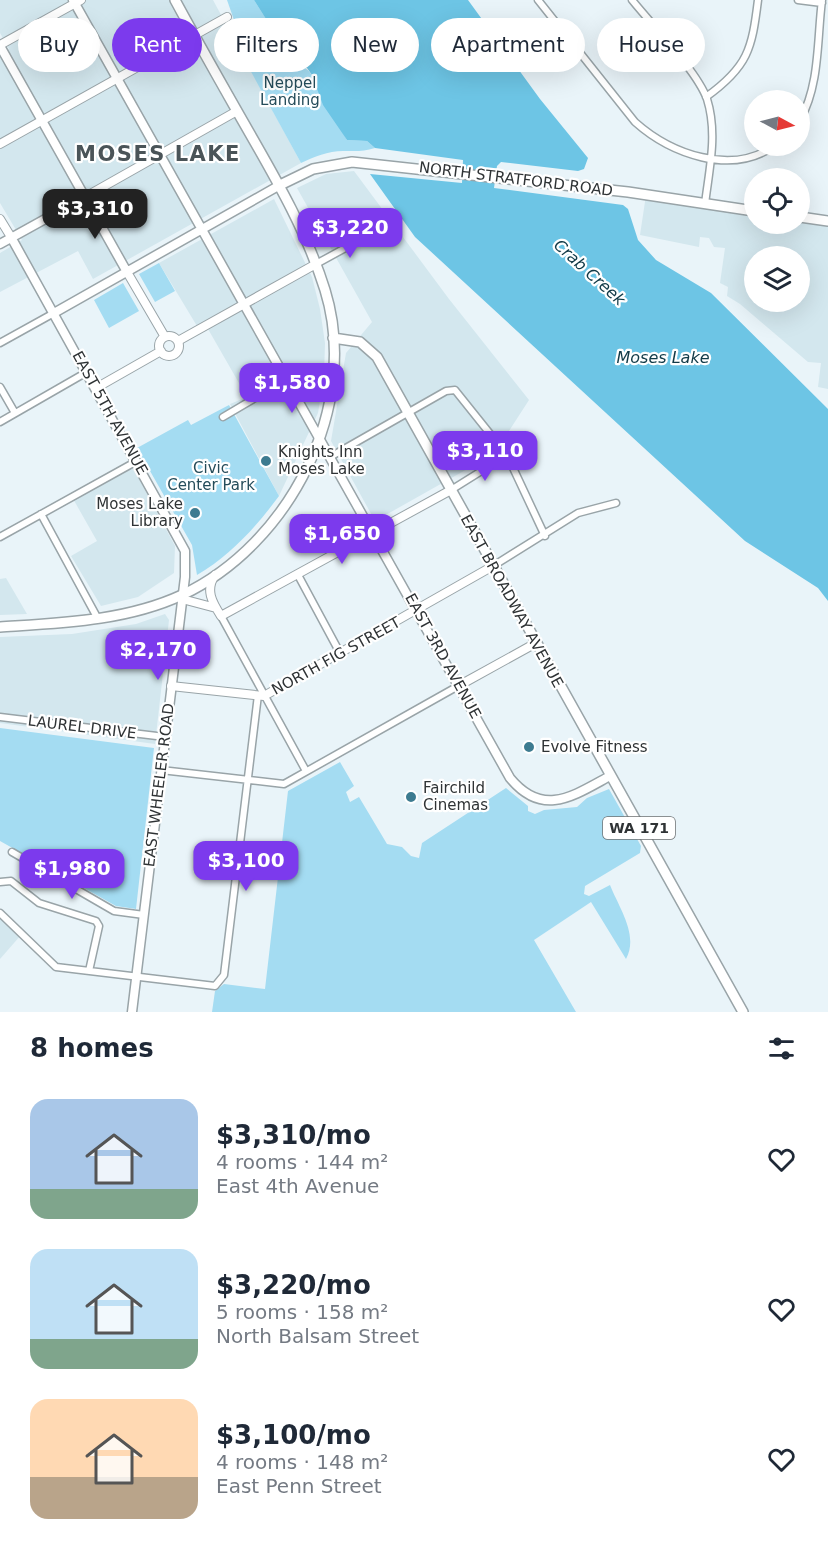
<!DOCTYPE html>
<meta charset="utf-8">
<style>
body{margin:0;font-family:"DejaVu Sans",sans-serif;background:#f2f2f3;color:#1f2937;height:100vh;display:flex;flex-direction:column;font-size:22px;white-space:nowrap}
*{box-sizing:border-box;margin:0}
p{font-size:20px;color:#747a83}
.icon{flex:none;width:33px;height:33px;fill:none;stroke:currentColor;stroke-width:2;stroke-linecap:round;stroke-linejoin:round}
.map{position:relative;height:1012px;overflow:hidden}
.sheet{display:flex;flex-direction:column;background:#fff;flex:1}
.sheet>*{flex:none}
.top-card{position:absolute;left:18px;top:18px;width:792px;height:54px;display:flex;gap:12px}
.needle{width:39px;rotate:97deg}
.fabs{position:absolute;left:744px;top:90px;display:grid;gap:12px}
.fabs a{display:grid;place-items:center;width:66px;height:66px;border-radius:50%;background:#fff;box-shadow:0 6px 24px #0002;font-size:30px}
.price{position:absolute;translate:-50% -51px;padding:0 14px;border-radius:12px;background:#7c3aed;color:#fff;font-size:20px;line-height:39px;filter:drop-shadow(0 2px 3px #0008)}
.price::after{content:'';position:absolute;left:50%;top:36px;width:18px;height:14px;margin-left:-9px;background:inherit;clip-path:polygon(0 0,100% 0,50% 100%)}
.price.selected{background:#222;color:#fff}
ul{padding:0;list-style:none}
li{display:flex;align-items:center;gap:18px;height:150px;padding:0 30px}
li span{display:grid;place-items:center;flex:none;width:168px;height:120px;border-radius:18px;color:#555}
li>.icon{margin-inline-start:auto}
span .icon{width:72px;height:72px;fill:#fffc;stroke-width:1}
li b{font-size:26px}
h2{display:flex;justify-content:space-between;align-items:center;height:72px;padding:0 30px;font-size:26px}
.pill{padding:0 21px;border-radius:27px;background:#fff;box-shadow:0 6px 24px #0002;font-size:21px;line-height:54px}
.pill.selected{background:#7c3aed;color:#fff}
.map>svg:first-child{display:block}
.built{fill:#d3e7ee;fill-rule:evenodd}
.green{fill:#a4dcf2}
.water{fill:#6dc5e5}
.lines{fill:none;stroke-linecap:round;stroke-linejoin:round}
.minor-casing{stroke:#99a4a8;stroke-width:9}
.tertiary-casing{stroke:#99a4a8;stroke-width:10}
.secondary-casing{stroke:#99a4a8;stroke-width:11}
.primary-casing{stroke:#99a4a8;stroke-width:12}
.minor{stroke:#fff;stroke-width:6}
.tertiary{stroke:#fff;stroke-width:8}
.secondary{stroke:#fff;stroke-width:8}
.primary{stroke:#fff;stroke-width:9}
.poi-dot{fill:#3d7b90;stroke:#fff;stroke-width:2}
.labels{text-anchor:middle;stroke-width:4.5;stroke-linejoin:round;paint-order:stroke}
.shield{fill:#fff;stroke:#6d7072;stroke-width:1.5}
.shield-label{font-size:14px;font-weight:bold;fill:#2f3335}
.park-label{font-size:15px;fill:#254c5a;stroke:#fff}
.street-label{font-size:15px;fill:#2f3335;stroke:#fff}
.poi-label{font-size:15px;fill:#2f3335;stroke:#fff;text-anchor:start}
.water-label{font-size:16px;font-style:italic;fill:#113a47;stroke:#fff}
.district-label{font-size:21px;font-weight:bold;letter-spacing:1.5px;fill:#4a5458;stroke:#fff}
</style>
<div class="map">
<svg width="828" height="1012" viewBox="0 0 828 1012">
<rect width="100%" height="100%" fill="#e9f4f9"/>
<path class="built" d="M0 0H213L301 163 93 279 78 251 0 292V253L22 240 0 203V54L9 49 0 33Z
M354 171 449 299 529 400 494 454 375 521 331 441 346 353 372 322 297 188 326 174Z
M646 195 754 210V224H800V216L828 220V389L818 387 821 363 808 362 740 304 727 296 728 287 720 283 725 248 714 247 709 238 700 237 699 247 640 235ZM754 256H800V302H754Z
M274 199 312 277 320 309 325 343 324 376 318 413 279 496 230 404 247 397 204 322 197 326 159 263Z
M131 464 175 546 174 573 138 597 101 606 71 556 97 541 72 497Z
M6 578 27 614 0 615V579Z
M165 614 169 620 155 744 0 723V637L72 634 136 624Z
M0 917 21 935 0 959Z"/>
<path class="green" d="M227 0H254L295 64C307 68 312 71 314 83L347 140 367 141 375 148C363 152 355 151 343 151 328 151 314 157 301 163L226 26 234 20Z
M159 263 175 291 155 302 139 274Z
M123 283 139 311 109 328 94 300Z
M229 405 279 496C256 527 231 555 197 575L192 545 137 448 188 420 191 425Z
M0 728 154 748 136 909 116 906 0 841Z
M340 762 354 786 346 792 350 802 359 797 387 844 402 847 411 856 419 858 422 843 506 788 528 806V811L535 814 544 810 577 807 587 798 609 789 641 846 640 853 585 886 584 894 589 896 610 885C619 908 639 935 626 959L591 902 534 940 576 1012H212L215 991 224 984 265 989 288 791Z"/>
<path class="water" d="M254 0H468L540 99 588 158 584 169 578 171 501 162 497 166 494 188 623 205 628 209 638 240 656 260 711 293 828 409V601L818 588 745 541 415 237 370 174 462 183 463 160 375 148 367 141 347 140 323 105 312 75 307 68 295 65Z"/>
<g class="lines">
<g class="minor-casing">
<path id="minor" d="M538 0 635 122C671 154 731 176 774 146
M632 0C652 25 697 71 707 99 718 134 709 170 705 204
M798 0 822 3
M706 97C748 67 752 49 758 0
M800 120C820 85 817 39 822 0
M316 264 371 234
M0 343 54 313
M0 387 15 413
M223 417 287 379
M0 422 87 372
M330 457 446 391 455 390 507 455 545 536
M451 490 507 455
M41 514 98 619
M0 537 137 461
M493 566 578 513 616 503
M298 575 340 653
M221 616 306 771
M0 717 165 737
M161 770 284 784 460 685
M12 852 114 911 144 915
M0 882 11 881 39 903 96 921 99 926 89 971
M0 913 56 967 215 986 224 975 258 695"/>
</g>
<g class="tertiary-casing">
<path id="tertiary" d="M0 45 81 0
M0 144 227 17
M85 197 237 111
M0 219 11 237
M127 272 165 337
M159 346a10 10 0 1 1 20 0a10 10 0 1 1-20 0Z
M178 341 316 264
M96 388 161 351
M215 575C205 590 212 602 221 616L451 490
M182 599 216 608
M460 685 536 643
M171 686 264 696 493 566"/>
</g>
<g class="secondary-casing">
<path id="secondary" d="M73 0 510 778C543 818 573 796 610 776
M0 46 127 272
M11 237 185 551V577L132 1012
M0 244 85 197
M54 313 280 185"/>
</g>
<g class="primary-casing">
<path id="primary" d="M280 185 313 169 352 162 628 192 754 211
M800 217 828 221
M333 338 360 342 377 357 743 1012
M0 627C61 623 126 621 182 595 290 544 361 406 325 290 305 226 270 169 237 111 216 74 195 37 175 0"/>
</g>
<use href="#minor" class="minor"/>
<use href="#tertiary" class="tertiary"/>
<use href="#secondary" class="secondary"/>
<use href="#primary" class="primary"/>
</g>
<g class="poi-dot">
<circle cx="266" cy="461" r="6"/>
<circle cx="195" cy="513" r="6"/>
<circle cx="529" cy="747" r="6"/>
<circle cx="411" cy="797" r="6"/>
</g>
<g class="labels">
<rect class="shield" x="603" y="817" width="72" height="22" rx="4.5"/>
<g class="shield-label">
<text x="639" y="833">WA 171</text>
</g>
<g class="park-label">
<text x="290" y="88">Neppel<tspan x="290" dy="17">Landing</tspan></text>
<text x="211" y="473">Civic<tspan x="211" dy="17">Center Park</tspan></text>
</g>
<g class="street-label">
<text transform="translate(516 179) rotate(7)" y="5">NORTH STRATFORD ROAD</text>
<text transform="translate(110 413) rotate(61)" y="5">EAST 5TH AVENUE</text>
<text transform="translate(512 601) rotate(61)" y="5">EAST BROADWAY AVENUE</text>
<text transform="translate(336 656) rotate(-29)" y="5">NORTH FIG STREET</text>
<text transform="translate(443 656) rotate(61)" y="5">EAST 3RD AVENUE</text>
<text transform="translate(82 727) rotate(7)" y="5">LAUREL DRIVE</text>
<text transform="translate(159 785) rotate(-83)" y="5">EAST WHEELER ROAD</text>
</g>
<g class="poi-label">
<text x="278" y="457">Knights Inn<tspan x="278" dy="17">Moses Lake</tspan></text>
<text x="183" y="509" text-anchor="end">Moses Lake<tspan x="183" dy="17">Library</tspan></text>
<text x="541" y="752">Evolve Fitness</text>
<text x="423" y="793">Fairchild<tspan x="423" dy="17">Cinemas</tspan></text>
</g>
<g class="water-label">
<text transform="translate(590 272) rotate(42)" y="6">Crab Creek</text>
<text x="663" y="363">Moses Lake</text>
</g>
<g class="district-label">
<text x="158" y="161">MOSES LAKE</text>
</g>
</g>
</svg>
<div class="fabs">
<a><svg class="needle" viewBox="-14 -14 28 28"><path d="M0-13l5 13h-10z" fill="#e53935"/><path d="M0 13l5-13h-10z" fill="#747a83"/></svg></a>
<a><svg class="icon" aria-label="locate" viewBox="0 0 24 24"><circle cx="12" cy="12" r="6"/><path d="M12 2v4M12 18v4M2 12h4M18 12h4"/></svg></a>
<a><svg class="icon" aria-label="layers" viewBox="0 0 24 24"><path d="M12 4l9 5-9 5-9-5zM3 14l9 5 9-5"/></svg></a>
</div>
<b class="price selected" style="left:95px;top:240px">$3,310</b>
<b class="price" style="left:350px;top:259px">$3,220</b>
<b class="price" style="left:292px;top:414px">$1,580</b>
<b class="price" style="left:485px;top:482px">$3,110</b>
<b class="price" style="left:342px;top:565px">$1,650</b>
<b class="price" style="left:158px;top:681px">$2,170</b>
<b class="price" style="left:246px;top:892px">$3,100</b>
<b class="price" style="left:72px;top:900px">$1,980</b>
<div class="top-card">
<a class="pill">Buy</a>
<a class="pill selected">Rent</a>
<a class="pill">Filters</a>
<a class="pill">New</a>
<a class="pill">Apartment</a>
<a class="pill">House</a>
</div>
</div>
<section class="sheet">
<h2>8 homes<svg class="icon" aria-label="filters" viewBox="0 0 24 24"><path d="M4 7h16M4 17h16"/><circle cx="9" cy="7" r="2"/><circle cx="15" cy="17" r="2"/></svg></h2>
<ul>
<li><span style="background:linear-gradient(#a9c7e8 75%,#7fa58c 0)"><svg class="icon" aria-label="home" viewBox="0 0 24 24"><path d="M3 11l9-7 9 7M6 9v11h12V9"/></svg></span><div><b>$3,310/mo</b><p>4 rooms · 144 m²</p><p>East 4th Avenue</p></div><svg class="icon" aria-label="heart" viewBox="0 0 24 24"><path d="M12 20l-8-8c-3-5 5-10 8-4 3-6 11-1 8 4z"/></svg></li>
<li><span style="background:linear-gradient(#bfe0f5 75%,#7fa58c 0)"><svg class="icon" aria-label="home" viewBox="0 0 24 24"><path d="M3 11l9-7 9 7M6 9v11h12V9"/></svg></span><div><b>$3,220/mo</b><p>5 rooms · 158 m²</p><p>North Balsam Street</p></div><svg class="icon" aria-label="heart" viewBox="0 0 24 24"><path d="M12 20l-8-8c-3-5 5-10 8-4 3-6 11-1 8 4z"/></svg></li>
<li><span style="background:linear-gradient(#ffd9b3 65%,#b9a48a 0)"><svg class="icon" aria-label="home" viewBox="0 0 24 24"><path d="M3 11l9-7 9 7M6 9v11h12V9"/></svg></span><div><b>$3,100/mo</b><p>4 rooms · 148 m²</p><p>East Penn Street</p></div><svg class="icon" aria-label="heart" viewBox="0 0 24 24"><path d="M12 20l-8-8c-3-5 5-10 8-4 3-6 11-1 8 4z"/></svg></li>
</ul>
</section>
